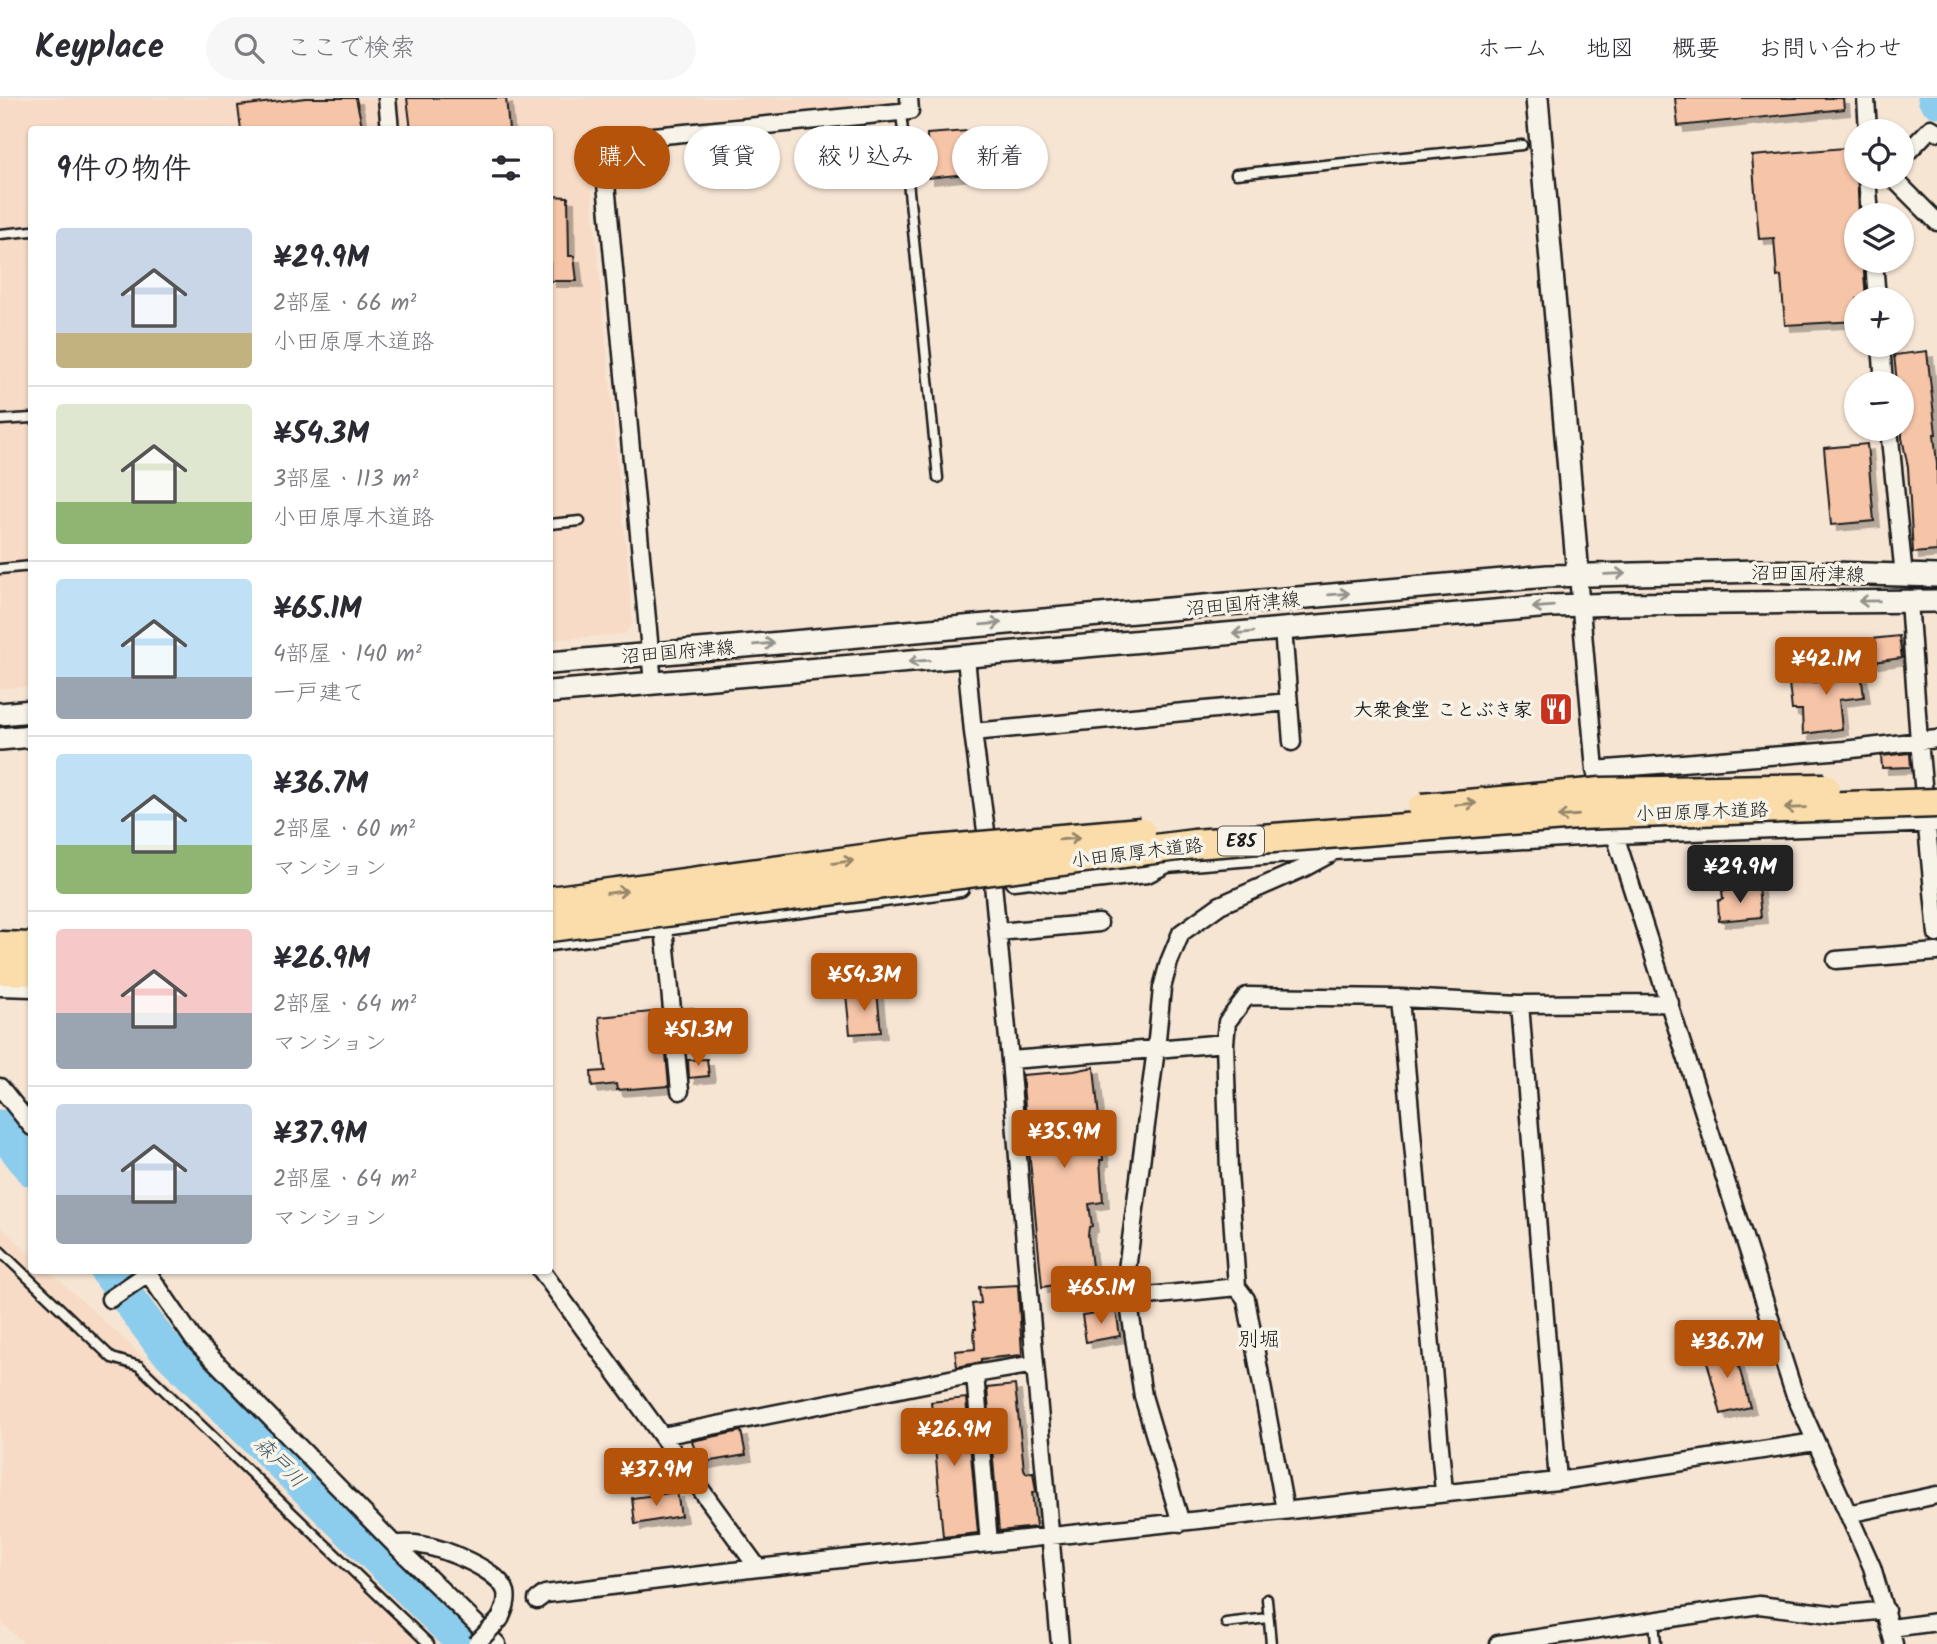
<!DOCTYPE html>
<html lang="ja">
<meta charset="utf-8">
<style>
body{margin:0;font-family:Kalam,"Klee One",sans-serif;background:#f7f7f7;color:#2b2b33;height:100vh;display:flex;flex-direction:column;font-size:26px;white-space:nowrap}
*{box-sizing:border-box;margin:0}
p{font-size:23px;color:#7c7c81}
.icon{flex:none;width:38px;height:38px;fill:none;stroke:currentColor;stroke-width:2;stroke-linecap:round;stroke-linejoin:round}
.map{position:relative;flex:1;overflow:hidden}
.details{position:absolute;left:28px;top:28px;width:525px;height:1148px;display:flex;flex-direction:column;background:#fff;border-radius:7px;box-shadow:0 2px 5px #0004}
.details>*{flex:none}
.guide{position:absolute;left:574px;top:28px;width:665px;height:63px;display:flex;gap:14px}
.tools{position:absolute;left:1844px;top:21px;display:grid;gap:14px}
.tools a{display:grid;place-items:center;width:70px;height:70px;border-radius:50%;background:#fff;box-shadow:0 2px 5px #0004;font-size:35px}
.price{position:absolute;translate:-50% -60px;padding:0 16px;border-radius:7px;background:#b45309;color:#fff;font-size:23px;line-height:46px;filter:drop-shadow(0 2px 4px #0008)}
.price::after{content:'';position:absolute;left:50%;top:42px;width:21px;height:16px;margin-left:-10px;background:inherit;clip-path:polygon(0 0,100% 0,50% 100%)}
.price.current{background:#222;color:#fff}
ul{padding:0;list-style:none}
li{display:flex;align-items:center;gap:21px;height:175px;padding:0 28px}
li+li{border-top:2px solid #e1e1e2}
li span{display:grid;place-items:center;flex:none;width:196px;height:140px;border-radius:7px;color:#555}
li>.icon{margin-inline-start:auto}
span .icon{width:84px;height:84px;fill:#fffc;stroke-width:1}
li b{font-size:30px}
h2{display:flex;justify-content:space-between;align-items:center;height:84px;padding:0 28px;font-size:30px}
.pill{padding:0 24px;border-radius:32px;background:#fff;box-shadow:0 2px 5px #0004;font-size:24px;line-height:63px}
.pill.current{background:#b45309;color:#fff}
header{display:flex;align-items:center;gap:42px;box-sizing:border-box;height:98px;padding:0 35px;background:#fff;border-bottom:2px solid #e1e1e2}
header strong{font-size:33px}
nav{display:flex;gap:38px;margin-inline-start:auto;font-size:24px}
.search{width:490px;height:63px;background:#f7f7f7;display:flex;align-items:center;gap:18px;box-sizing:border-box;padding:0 24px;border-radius:38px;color:#7c7c81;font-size:26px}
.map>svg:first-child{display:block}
.built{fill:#f7dbc6}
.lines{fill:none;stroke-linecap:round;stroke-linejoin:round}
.river{stroke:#8ccded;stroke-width:35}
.building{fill:#f6c4a7;stroke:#1c1c1c;stroke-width:2;filter:url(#shadow)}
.lane-casing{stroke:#1c1c1c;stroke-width:13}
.street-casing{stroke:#1c1c1c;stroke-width:21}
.secondary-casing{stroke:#1c1c1c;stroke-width:26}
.highway-casing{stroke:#1c1c1c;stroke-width:33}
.lane{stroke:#f7f3e8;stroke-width:8}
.street{stroke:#f7f3e8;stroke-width:16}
.secondary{stroke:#f7f3e8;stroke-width:21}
.highway{stroke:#faddab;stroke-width:28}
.street-bridge-casing{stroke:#1c1c1c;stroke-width:21;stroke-linecap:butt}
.highway-bridge-casing{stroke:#1c1c1c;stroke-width:33;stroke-linecap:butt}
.street-bridge{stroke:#f7f3e8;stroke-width:16}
.highway-bridge{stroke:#faddab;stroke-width:28}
.oneway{stroke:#94928c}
.oneway2{stroke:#96866b}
.labels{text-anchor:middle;stroke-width:7;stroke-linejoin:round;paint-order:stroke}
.shield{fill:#f7f3e8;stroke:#5e5c59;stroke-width:2}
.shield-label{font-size:18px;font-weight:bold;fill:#1c1c1c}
.street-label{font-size:19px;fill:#1c1c1c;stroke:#f7f3e8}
.poi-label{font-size:19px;font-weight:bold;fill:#1c1c1c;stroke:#f7f3e8;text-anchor:end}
.neighbourhood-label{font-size:21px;fill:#1c1c1c;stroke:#f7f3e8}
.water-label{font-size:21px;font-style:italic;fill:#435a65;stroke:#f7f3e8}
</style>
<header>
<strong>Keyplace</strong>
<div class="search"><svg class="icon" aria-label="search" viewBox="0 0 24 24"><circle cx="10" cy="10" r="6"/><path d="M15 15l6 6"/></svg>ここで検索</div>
<nav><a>ホーム</a><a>地図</a><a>概要</a><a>お問い合わせ</a></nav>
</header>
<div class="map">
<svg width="1937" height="1546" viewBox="0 0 1937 1546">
<defs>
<filter id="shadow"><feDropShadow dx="6" dy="6" stdDeviation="0" flood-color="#0004"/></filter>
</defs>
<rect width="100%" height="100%" fill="#f7e5d4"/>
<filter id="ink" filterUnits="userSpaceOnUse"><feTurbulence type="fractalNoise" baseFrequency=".0143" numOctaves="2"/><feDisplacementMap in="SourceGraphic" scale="14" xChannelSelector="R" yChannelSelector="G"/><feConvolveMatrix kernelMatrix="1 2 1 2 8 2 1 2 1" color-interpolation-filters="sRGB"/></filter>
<g filter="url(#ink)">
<path class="built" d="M0 0H887L880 9 586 36 633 525 625 536 550 542V32H32L31 588 0 591Z
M0 1128 31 1157 32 1172 49 1173 124 1241 441 1546H25L0 1523Z"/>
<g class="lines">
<path class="river" d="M1935 0 1937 2
M0 1029 32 1071
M107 1172 163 1248 465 1546"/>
</g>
<path class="building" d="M306 0H356L363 32H241L238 8Z
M407 0H506L509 32H411Z
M1675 0H1843L1844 11 1678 28Z
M994 31 996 73 928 80 927 36Z
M1856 49 1859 117H1857V163H1863L1866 201H1857V223L1785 227 1781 178 1777 179 1774 140 1759 141 1752 58Z
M550 98 568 99 569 158H574L577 183H550Z
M1927 253 1936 336H1934L1937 366V453L1913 455 1908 369 1902 340V322L1905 321 1902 285H1897L1894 257Z
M1867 346 1874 423 1831 427 1824 350Z
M1899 538 1902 560 1873 564 1871 541Z
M1860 568 1864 599 1839 602 1842 631 1803 636 1802 612H1792L1789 585 1817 584 1816 571Z
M1910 655 1911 669 1882 670 1881 658Z
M1758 789 1761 819 1719 823 1718 803 1723 801 1722 793Z
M877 894 881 934 850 936 846 896Z
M693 910V913H696L699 929 684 930 683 911Z
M662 913 669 988 617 992 616 986 592 989 591 974 605 973 599 919Z
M707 961 709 978 689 980 688 962Z
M1094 969 1103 1062H1100L1103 1104 1089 1106 1092 1128 1089 1129 1088 1137 1094 1184 1074 1186V1184L1042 1189 1022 977 1074 973Z
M1018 1187 1022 1257 981 1261V1264L957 1269 955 1253 975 1251 974 1231H976L972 1206 981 1205 979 1189Z
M1116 1212 1120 1238 1086 1244 1082 1217Z
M1733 1247 1750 1309 1721 1316 1705 1256Z
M1015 1287 1024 1371 1026 1375 1033 1374 1036 1394H1032L1036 1429 999 1433 987 1290Z
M966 1300 978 1435 943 1439 931 1304Z
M741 1333 746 1357 699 1365 692 1343Z
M677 1394 681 1418 635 1426 632 1400Z"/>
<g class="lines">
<g class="lane-casing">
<path id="lane" d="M901 14 938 380
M1236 76 1522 47
M0 136 32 133
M0 322 32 320
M550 426 580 423
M0 471 32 468
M0 1153 112 1260 139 1268 429 1546
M1267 1501 1271 1546
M1654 1522 1656 1546
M1226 1525 1268 1520"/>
</g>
<g class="street-casing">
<path id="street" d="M387 0 390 32
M1866 0 1868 33
M1902 60 1931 30 1937 34
M1867 79 1870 117
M1892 79 1937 124
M1874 163 1877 201
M1881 247 1884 285
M1889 331 1904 478
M1578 477 1595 672 1603 700
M1909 503 1919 643 1937 836
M1283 531 1292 644
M966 559 973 634 993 786 1010 962
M653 585 602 43 910 13 909 0
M973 634 1289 604
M1595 672 1844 652 1937 641
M1612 728 1794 1295 1872 1469 1894 1546
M1013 783 1030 781 1059 786 1147 776 1167 766 1301 755 1614 737 1937 725
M664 830 680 993
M998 834 1099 825
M550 844 960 790
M1836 862 1937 854
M0 889 32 890
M1400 900 1520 906 1670 905
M1520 906 1558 1383
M1225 945 1156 951 1162 890 1169 864 1181 835 1220 807 1304 770 1330 756
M0 989 32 1029
M146 1172 194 1242 394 1446C403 1446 412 1445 421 1447 443 1450 500 1472 506 1494 508 1504 504 1512 500 1521
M541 1172 758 1470
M1128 1200 1143 1298 1181 1425
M110 1201 148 1175
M1035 1266 1060 1546
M662 1338 975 1276
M1285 1412 1246 1201 1237 1189 1229 1074 1225 945 1227 924 1247 898 1400 900 1444 1394
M1848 1416 1937 1397
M989 1445 975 1276 1035 1266 1010 962 1156 951 1126 1179 1128 1200 1237 1189
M394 1446 497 1546
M537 1502 545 1496 758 1470 1558 1383 1815 1344
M1891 1530 1937 1524
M1498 1546 1759 1507 1839 1517 1886 1512"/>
</g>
<g class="secondary-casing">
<path id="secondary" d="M1537 0 1578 477
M550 565 1548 478 1762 473 1937 478
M550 594 1551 508 1619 506 1937 503
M0 616 32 613
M0 641 32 638"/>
</g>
<g class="highway-casing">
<path id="highway" d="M0 848 32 849
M0 872 32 873"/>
</g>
<use href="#lane" class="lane"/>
<use href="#street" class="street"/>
<use href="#secondary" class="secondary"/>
<use href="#highway" class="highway"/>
<g class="street-bridge-casing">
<path id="street-bridge" d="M476 1546 500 1521"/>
</g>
<g class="highway-bridge-casing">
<path id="highway-bridge" d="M1422 710 1601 694 1825 690
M550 803 923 753 1141 734
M550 829 1194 746 1578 717 1937 705"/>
</g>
<use href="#street-bridge" class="street-bridge"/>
<use href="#highway-bridge" class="highway-bridge"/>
</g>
<defs><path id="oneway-shaft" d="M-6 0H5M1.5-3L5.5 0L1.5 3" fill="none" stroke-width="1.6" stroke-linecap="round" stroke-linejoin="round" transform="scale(1.75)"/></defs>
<g class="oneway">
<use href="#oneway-shaft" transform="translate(1615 476) rotate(-2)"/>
<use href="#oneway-shaft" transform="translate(1339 496) rotate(-5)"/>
<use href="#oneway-shaft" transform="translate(1869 503) rotate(179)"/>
<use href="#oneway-shaft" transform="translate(1543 509) rotate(175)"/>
<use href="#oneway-shaft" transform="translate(991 526) rotate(-5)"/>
<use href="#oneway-shaft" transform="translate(1243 535) rotate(175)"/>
<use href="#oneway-shaft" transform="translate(764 546) rotate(-5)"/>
<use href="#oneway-shaft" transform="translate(919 563) rotate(175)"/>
</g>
<g class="oneway2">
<use href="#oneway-shaft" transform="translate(1466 706) rotate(-5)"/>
<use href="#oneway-shaft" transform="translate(1795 710) rotate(178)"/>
<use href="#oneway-shaft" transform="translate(1568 718) rotate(176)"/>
<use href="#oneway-shaft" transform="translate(1069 741) rotate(-5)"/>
<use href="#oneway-shaft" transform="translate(843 764) rotate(-8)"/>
<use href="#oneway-shaft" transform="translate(617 794) rotate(-8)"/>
</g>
</g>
<defs>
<g id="restaurant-square" transform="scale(1.75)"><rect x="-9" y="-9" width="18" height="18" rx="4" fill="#c8321e" stroke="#f7f3e8"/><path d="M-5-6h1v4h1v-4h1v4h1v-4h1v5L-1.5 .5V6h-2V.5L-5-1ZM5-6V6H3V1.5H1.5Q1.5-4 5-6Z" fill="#fff"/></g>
</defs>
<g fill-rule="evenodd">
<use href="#restaurant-square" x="1556" y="611"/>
</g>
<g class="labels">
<rect class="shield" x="1218" y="728.5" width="46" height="29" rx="5"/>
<g class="shield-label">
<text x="1241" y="749">E85</text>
</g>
<g class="street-label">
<text transform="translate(1808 475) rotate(1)" y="7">沼田国府津線</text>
<text transform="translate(1243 505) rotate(-5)" y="7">沼田国府津線</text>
<text transform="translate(678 553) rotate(-5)" y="7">沼田国府津線</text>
<text transform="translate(1702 713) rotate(-2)" y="7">小田原厚木道路</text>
<text transform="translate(1137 754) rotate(-7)" y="7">小田原厚木道路</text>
</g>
<g class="poi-label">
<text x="1532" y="618">大衆食堂 ことぶき家</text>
</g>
<g class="neighbourhood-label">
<text x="1259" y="1248">別堀</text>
</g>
<g class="water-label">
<text transform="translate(280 1364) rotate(45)" y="7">森戸川</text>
</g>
</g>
</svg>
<div class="tools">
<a><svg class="icon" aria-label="locate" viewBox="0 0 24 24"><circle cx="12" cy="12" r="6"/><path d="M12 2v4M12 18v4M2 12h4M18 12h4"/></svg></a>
<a><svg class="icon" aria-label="layers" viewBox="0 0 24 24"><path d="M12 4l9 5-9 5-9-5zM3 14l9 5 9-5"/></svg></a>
<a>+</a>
<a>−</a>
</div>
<b class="price" style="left:1826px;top:599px">¥42.1M</b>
<b class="price current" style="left:1740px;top:807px">¥29.9M</b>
<b class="price" style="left:864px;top:915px">¥54.3M</b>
<b class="price" style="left:698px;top:970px">¥51.3M</b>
<b class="price" style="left:1064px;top:1072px">¥35.9M</b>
<b class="price" style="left:1101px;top:1228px">¥65.1M</b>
<b class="price" style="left:1727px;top:1282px">¥36.7M</b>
<b class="price" style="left:954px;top:1370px">¥26.9M</b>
<b class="price" style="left:656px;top:1410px">¥37.9M</b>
<div class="guide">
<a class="pill current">購入</a>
<a class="pill">賃貸</a>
<a class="pill">絞り込み</a>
<a class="pill">新着</a>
</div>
<section class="details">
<h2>9件の物件<svg class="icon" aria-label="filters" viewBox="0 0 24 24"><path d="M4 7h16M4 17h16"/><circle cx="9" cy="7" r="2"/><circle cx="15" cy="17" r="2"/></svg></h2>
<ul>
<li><span style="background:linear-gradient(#c9d6e8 75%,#c2b280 0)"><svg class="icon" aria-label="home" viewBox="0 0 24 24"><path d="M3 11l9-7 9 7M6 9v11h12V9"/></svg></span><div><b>¥29.9M</b><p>2部屋 · 66 m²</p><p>小田原厚木道路</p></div></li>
<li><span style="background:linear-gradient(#dfe7d0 70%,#8fb573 0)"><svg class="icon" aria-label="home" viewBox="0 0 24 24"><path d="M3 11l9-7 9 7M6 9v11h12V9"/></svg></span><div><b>¥54.3M</b><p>3部屋 · 113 m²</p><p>小田原厚木道路</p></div></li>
<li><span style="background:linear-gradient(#bfe0f5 70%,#9aa5b1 0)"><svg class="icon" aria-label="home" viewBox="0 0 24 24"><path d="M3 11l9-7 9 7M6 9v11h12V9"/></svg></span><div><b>¥65.1M</b><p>4部屋 · 140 m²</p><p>一戸建て</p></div></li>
<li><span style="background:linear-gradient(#bfe0f5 65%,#8fb573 0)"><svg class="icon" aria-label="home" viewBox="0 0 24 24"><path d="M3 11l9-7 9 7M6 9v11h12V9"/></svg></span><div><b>¥36.7M</b><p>2部屋 · 60 m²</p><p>マンション</p></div></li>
<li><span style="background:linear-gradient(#f6c9c9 60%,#9aa5b1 0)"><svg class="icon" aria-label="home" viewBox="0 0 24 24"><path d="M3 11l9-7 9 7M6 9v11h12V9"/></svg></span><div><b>¥26.9M</b><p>2部屋 · 64 m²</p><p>マンション</p></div></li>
<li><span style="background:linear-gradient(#c9d6e8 65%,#9aa5b1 0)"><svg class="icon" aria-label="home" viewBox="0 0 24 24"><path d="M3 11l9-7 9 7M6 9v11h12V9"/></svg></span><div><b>¥37.9M</b><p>2部屋 · 64 m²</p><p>マンション</p></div></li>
</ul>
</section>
</div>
